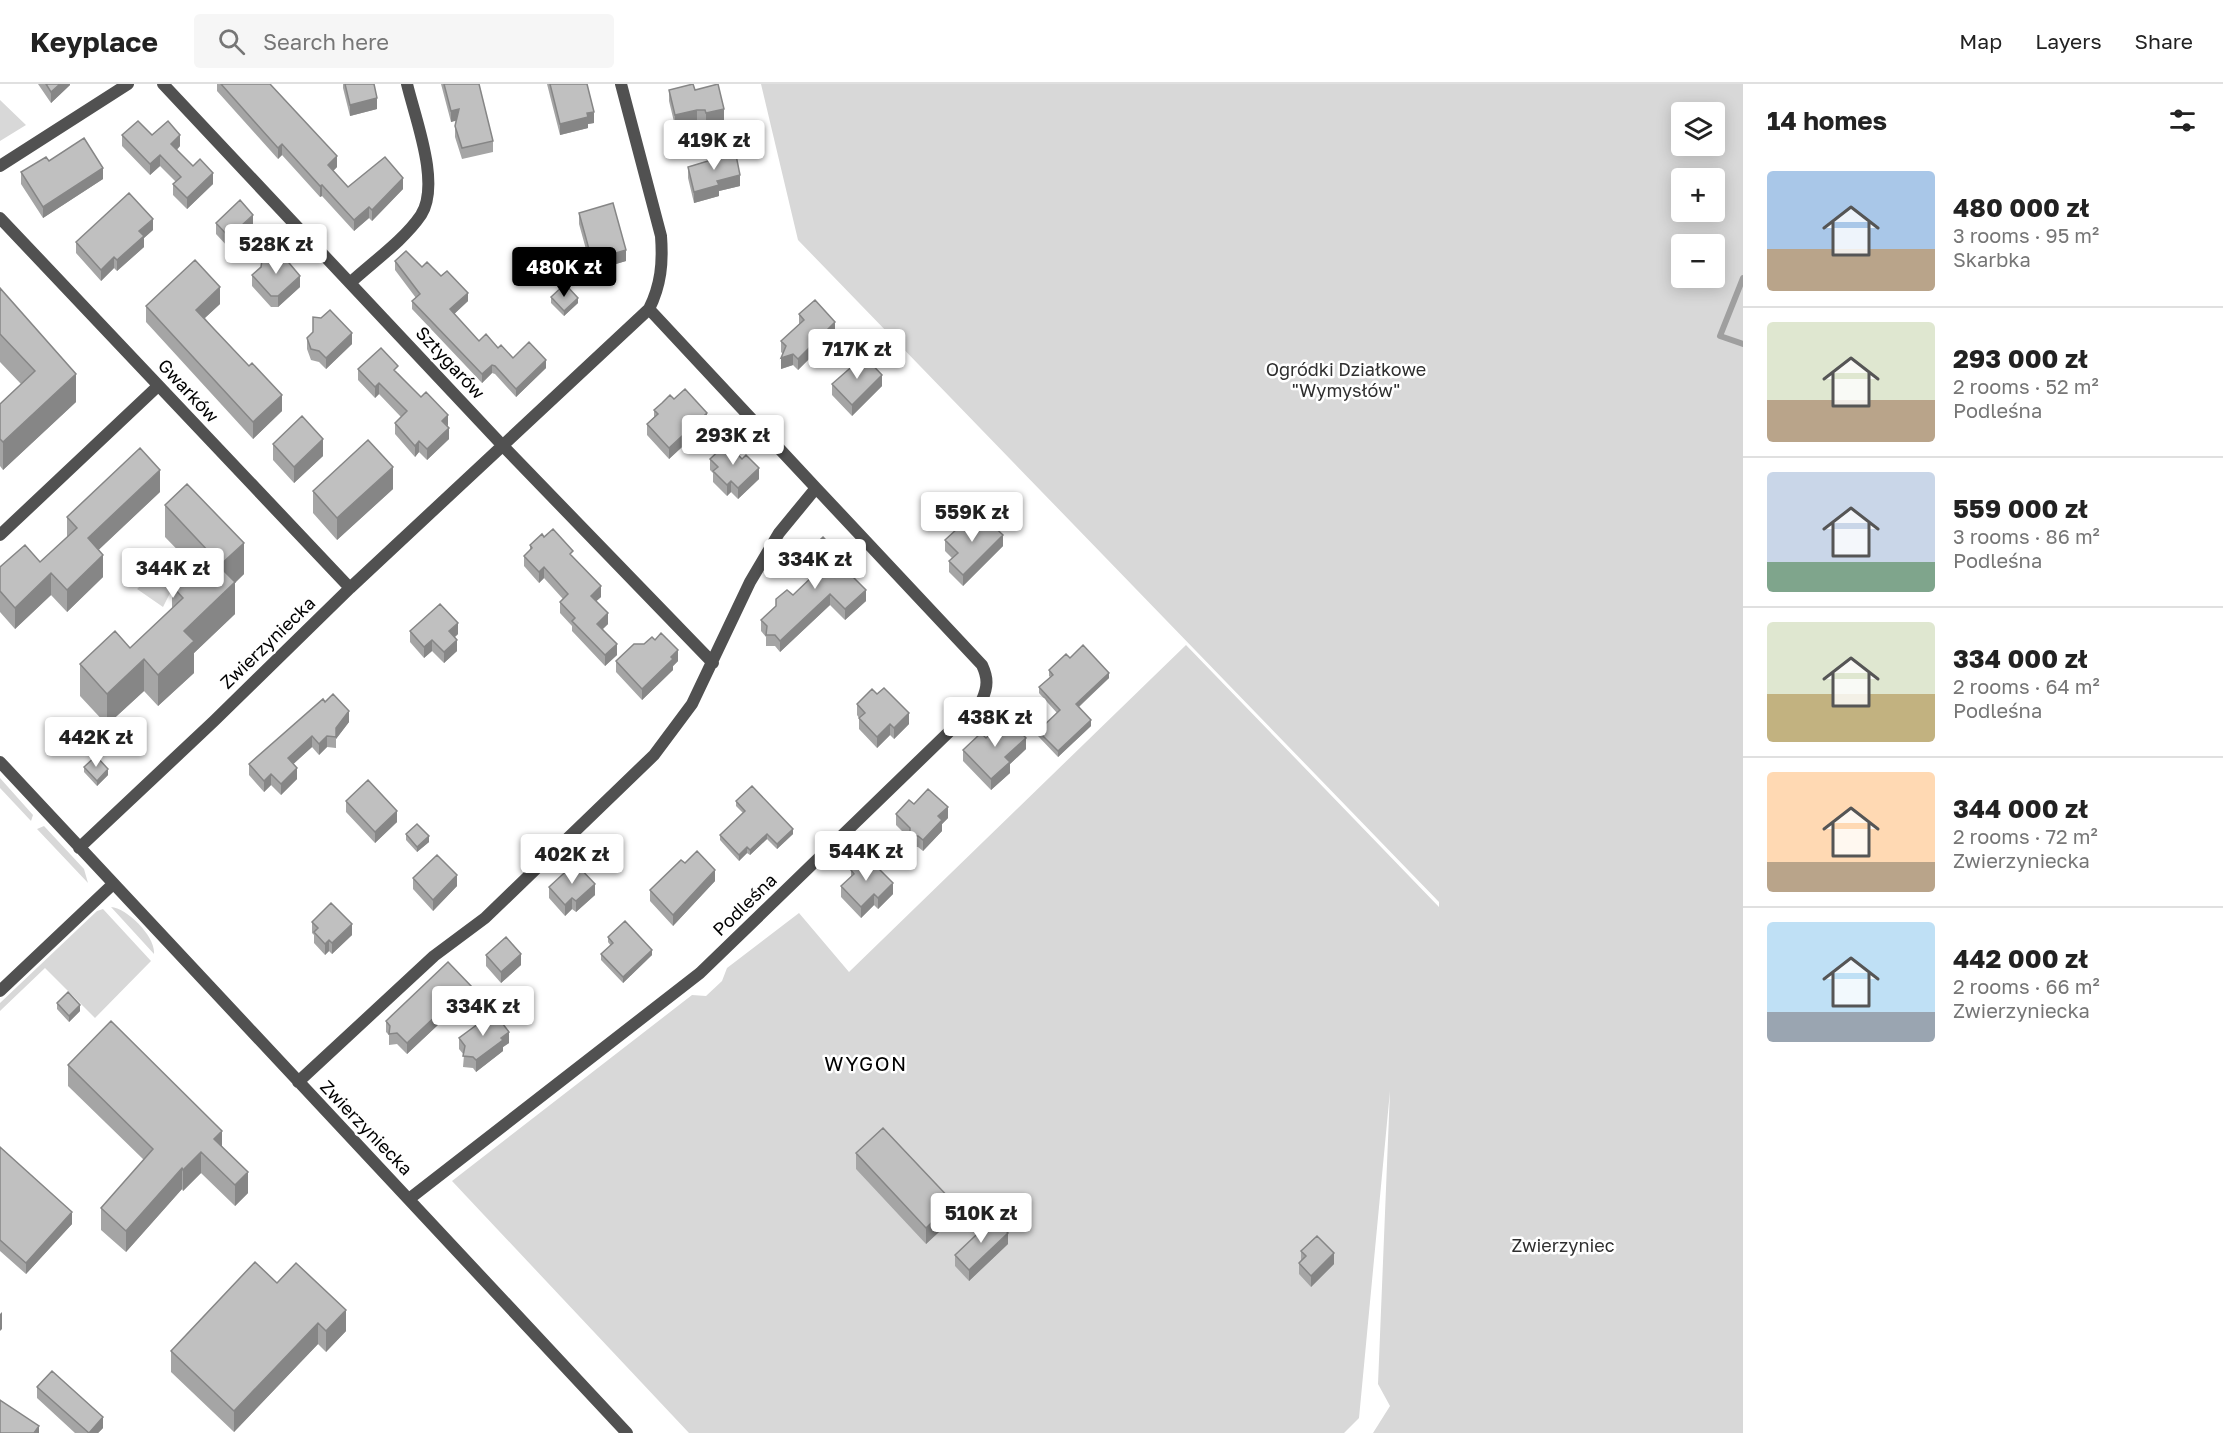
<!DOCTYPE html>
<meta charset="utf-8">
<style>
body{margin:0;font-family:"Golos Text",sans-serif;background:#f6f6f6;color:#222;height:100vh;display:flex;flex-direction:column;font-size:22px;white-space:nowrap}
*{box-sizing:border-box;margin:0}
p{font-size:20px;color:#767676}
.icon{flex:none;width:33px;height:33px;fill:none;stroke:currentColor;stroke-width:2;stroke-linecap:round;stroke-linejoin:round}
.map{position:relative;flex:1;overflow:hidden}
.panel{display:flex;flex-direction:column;background:#fff;width:480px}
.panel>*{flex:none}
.tools{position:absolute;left:1671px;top:18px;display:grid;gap:12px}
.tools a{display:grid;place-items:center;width:54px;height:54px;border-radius:6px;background:#fff;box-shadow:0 3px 15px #0003;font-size:30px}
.price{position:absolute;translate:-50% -51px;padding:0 14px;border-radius:6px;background:#fff;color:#222;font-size:20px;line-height:39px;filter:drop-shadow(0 2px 3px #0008)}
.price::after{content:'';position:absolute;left:50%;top:36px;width:18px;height:14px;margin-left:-9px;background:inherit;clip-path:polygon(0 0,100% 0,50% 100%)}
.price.active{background:#000;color:#fff}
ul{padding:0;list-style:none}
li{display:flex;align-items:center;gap:18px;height:150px;padding:0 24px}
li+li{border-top:2px solid #e0e0e0}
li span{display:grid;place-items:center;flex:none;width:168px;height:120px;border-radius:6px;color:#555}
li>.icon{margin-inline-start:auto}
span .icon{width:72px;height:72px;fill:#fffc;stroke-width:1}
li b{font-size:26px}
h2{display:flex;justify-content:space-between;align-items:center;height:72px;padding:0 24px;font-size:26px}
header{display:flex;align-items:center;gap:36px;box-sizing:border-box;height:84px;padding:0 30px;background:#fff;border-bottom:2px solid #e0e0e0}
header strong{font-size:28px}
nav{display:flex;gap:33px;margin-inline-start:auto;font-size:21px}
.search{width:420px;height:54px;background:#f6f6f6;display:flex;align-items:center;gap:15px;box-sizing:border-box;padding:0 21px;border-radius:6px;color:#767676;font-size:22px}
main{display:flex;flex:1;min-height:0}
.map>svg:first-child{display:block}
.green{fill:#d8d8d8;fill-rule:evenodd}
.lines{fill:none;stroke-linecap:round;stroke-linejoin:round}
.stream{stroke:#9f9f9f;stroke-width:6}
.street{stroke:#515151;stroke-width:12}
.wall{fill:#a5a5a5}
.shaded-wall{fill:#868686}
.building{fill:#c0c0c0;stroke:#868686;stroke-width:1.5}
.labels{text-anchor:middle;stroke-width:5;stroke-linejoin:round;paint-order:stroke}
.street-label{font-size:18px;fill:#000;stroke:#fff}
.park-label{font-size:18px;fill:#2f2f2f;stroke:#fff}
.neighbourhood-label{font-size:20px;letter-spacing:1.5px;fill:#000;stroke:#fff}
</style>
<header>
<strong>Keyplace</strong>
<div class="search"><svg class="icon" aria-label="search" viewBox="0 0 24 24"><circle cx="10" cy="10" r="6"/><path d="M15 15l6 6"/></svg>Search here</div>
<nav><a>Map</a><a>Layers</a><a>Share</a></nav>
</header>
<main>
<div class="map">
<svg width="1743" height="1349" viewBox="0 0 1743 1349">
<rect width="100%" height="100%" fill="#fff"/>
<path class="green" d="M761 0H1743V1349H1373L1390 1322 1378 1300 1390 1007 1359 1334 1344 1349H689L452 1097 692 911 706 912 722 897 727 884 799 829 849 888 1186 561 1439 823V818L798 156ZM1682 28H1714V62H1682ZM1682 94H1714V128H1682ZM1682 160H1714V194H1682Z
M0 16 26 41 0 57Z
M157 486 171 496 170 509 163 523 137 505Z
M0 694 33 731 31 737 0 704Z
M44 742 84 785 88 799 37 745Z
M111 823C127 824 156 853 154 870Z
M103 825 151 877 95 934 45 884 0 927V919L97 827Z"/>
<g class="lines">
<path class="stream" d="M1743 194 1720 252 1743 260"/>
<path class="street" d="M163 0 503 362 713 579
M0 82 128 0
M0 134 350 504
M351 198C374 177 404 156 421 131 441 100 415 34 407 0
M0 451 158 302
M0 678 627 1349
M79 764 214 637 350 504 649 225C661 201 663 179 661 152L621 0
M0 907 112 801
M298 998 434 872 485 834 654 671 692 620 750 498 779 449 816 404 649 225
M409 1115 700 889 982 616C988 602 988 594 982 581L816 404"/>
</g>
<path class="wall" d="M38 0H70V1L51 19Z
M217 0H270L337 83 333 87 348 103 403 105 372 137 369 134 354 147 322 112 320 113 282 71 278 75 217 7Z
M343 0H374L377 25 350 32 343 4Z
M441 0H479L493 57V68L462 75 455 53V42L456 36 451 38Z
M547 0H587L594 39 588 40V44L560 51Z
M669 6H695L724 36 706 40 705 37H697L675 42 669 17Z
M122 51H152L180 62 177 66 193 82 213 100 187 125 173 111V100L176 98 160 82 150 91 122 62Z
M717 70 740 102 719 107V112L694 119 688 94V83L717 74Z
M49 77 103 95 43 134 21 100V88Z
M579 129 626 177 592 187 579 140Z
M216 139 253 142 229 164 216 150Z
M153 146 144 154V163L117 187 114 184 101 197 76 169V158Z
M269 175 300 203 278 223H271L252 202V191Z
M395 177 422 183 441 192 468 217 454 230 479 257 498 264 513 274 546 284 516 313 495 290 492 289 482 299 412 225V217L416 214 395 186Z
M0 204 76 318 3 386 0 382V320L21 300 0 278Z
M551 213 578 219 564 232 551 219Z
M220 220 205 234 282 327 253 355 146 238V222Z
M799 230 835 249 798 286 793 281 781 285 783 270 781 268V257L799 240Z
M307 254 352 260 326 285 319 278 311 276 307 265Z
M358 285 398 289 448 342 449 355 427 376 419 368 415 373 395 350V339L401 333 379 310 375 314 358 296Z
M832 300 882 302 852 332 832 311Z
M674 315 707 340 669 375 647 351V340L654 333V326Z
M273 360 323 372 294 399 273 376Z
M710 375 759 395 738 415 731 408 727 412 713 398V389L710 386Z
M393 405 337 456 313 429V407Z
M160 408 98 466 103 493 67 528 51 511 15 545 0 528V483L40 478 67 453V433Z
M165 421 244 490 235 498V530L194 569V589L158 622 144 607 107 641 80 612V580L130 564 172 524V502L194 483 165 453Z
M981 444 1003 462 963 502 949 488V477L952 474 945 467V456Z
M544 453 573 473 601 513 596 517 608 540 603 545 617 571 605 582 572 547V542L560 529V518L563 515 544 494 539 499 524 482V472L530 466V461Z
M802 473 855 495 866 517 845 536 830 521 780 568 775 562H766V553L761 547V536L793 511 811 494 802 484Z
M410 547 458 550 455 553 457 567 444 579 432 567 424 574 410 558Z
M1070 574 1109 594 1079 623 1091 642 1058 673 1038 652V647L1057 629 1039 609V603L1050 593 1049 592V586Z
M616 577H678L673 582V586L642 616 616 588Z
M323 615 349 638 336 655V664L327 663 319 671 312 663 293 680 297 695 281 711 271 701 264 708 249 691V680Z
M857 620 909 640 894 655 890 651 877 664 859 645V634L857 631Z
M1026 665 1010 680V689L991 706 963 677V666Z
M84 683 108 691 97 702 84 688Z
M346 717 397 738 375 759 346 728Z
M736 717 793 750 777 765 767 755 750 771 747 769 739 777 720 756V751L743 729 736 722Z
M914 720 948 734 942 740V747L923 767 918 763H910V755L896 741V730Z
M406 750 429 758 417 768 406 756Z
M685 779 715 797 673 842 650 817V806Z
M851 786 893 810 878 825 874 821 861 834 841 813V802L851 793Z
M413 794 457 802 433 827 413 805Z
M549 803 595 811 576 828 572 825 565 832 549 814Z
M312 838 352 851 332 870 329 867 325 871 314 859V851L312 849Z
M608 853 652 871 623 899 601 876V870L611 862 608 858Z
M486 871 521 881 501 899 486 882Z
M472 914 445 939H440L407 970 397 960 389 961V951L386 948V937Z
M57 919 80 927 69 938 57 925Z
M459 954 509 959 503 963V967L476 988 473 984 463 983 464 971 459 965Z
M68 981 222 1062 248 1109 235 1122 201 1089 183 1107 182 1105 126 1168 101 1146V1124L144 1076 68 1002Z
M0 1063 72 1140 26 1190 0 1167Z
M856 1069 953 1135 926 1160 856 1085Z
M1008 1160 969 1197 955 1182V1171Z
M1301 1167 1334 1180 1311 1203 1299 1190V1179L1301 1177Z
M277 1199 346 1247 326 1268 318 1260 234 1348 171 1288V1267Z
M37 1303 103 1344 98 1349H75L37 1314Z"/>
<path class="shaded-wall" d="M60 0H70V1L51 19V8Z
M377 14V25L350 32V21Z
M459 25V36L451 38V27Z
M724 25V36L706 40V29Z
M697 26V37L675 42V31Z
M594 28V39L588 40V44L560 51V40L587 29Z
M180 51V62L171 71V60Z
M282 60V71L278 75V64Z
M160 71V82L150 91V80Z
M337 72V83L328 92V81Z
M103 84V95L43 134V123Z
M213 89V100L187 125V114Z
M740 91V102L719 107V112L694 119V108L717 97Z
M403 94V105L372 137V126Z
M322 101V112L320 113V102Z
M369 123V134L354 147V136Z
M253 131V142L229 164V153Z
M153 135V146L144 154V163L117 187V176L139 147Z
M626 166V177L592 187V176Z
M114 173V184L101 197V186Z
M300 192V203L278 223V212Z
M220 203V220L196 242V226Z
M468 209V217L450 234V225Z
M578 214V219L564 232V227Z
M835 238V249L798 286V275Z
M352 249V260L326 285V274Z
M793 270V281L781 285V274Z
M546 276V284L516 313V305Z
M492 281V289L482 299V290Z
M76 290V318L3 386V358Z
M882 291V302L852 332V321Z
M379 299V310L375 314V303Z
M282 311V327L253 355V338Z
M707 329V340L669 375V364Z
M448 331V342L442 337Z
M449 344V355L427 376V365Z
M323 355V372L294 399V383Z
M419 357V368L415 373V362Z
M393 383V405L337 456V434Z
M759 384V395L738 415V404Z
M160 386V408L88 476V454Z
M731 397V408L727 412V401Z
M1003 451V462L963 502V491Z
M244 459V490L229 505 235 498V530L194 569V589L158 622V591L219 482Z
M103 471V493L67 528V506Z
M544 483V494L539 499V488Z
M855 486V498L851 491Z
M51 489V511L15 545V524Z
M601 502V513L591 522V512Z
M866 506V517L845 536V525Z
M830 510V521L780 568V557Z
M608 529V540L597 550V540Z
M458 539V550L449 558V547Z
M432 556V567L424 574V563Z
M457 556V567L444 579V568Z
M617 560V571L605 582V571Z
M678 566V577L673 582V586L642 616V605L671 573Z
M144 575V607L107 641V610Z
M1109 589V594L1076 625V620Z
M349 627V638L336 655V644Z
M909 629V640L894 655V644Z
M1091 636V642L1058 673V667Z
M890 640V651L877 664V653Z
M312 652V663L288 685V674Z
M327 652V663L319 671V660Z
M1026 654V665L1010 680V689L991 706V695L1005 673Z
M297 684V695L281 711V700Z
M108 685V691L97 702V697Z
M271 690V701L264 708V697Z
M948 723V734L942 740V747L923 767V756L938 732Z
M397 727V738L375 759V748Z
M793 745V750L777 765V760Z
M767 750V755L750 771V766Z
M429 752V758L417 768V763Z
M747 763V769L739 777V771Z
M715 786V797L673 842V831Z
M457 791V802L433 827V816Z
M893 799V810L878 825V814Z
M595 800V811L576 828V817Z
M874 810V821L861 834V823Z
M572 814V825L565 832V821Z
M352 840V851L332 870V859Z
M329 856V867L325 871V860Z
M652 866V871L623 899V893Z
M521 870V881L501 899V888Z
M472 903V914L445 939V928Z
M80 921V927L69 938V932Z
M440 928V939L407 970V959Z
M509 948V959L503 963V967L476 988V976L501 954Z
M222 1047V1068L214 1055Z
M201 1068V1089L183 1107V1086Z
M182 1084V1105L126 1168V1147Z
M248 1088V1109L235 1122V1101Z
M953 1118V1135L926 1160V1144Z
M72 1128V1140L26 1190V1179Z
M1008 1149V1160L969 1197V1186Z
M1334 1169V1180L1311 1203V1192Z
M346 1226V1247L326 1268V1247Z
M2 1228V1245L0 1247V1230Z
M318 1239V1260L234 1348V1327Z
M103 1333V1344L98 1349H89Z
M39 1342V1349H34Z"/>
<path class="building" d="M46 0H60L51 8Z
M221 0H270L337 72 328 81 348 103 385 73 403 94 372 126 369 123 354 136 322 101 320 102 282 60 278 64Z
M345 0H374L377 14 350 21Z
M444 0H479L493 57 462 64 455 42 459 25 451 27Z
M550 0H587L594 28 587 29 588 33 560 40Z
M693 0 695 6 718 0 724 25 706 29 705 26H697L675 31 669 6Z
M138 37 152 51 168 37 180 51 171 60 193 82 200 75 213 89 187 114 173 100 181 93 160 71 150 80 122 51Z
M84 54 103 84 43 123 21 88 46 73 49 77Z
M735 66 740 91 717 97 719 101 694 108 688 83 718 74 717 70Z
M129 109 153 135 139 147 144 152 117 176 114 173 101 186 76 158Z
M240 116 253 131 229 153 216 139Z
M613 119 626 166 592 176 579 129Z
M279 167 300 192 278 212H271L252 191 261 183 262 176 269 175Z
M406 167 422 183 427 178 441 192 447 187 468 209 450 225 479 257 486 250 498 264 501 261 513 274 529 258 546 276 516 305 495 282 492 281 482 290 412 217 420 210 395 177Z
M195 176 220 203 196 226 249 282 252 279 282 311 253 338 146 222Z
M565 200 578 214 564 227 551 213Z
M0 204 76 290 3 358 0 355V320L35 287 0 250Z
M815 216 835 238 798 275 793 270 781 274 786 262 781 257 804 236 799 230Z
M330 226 352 249 326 274 319 267 311 265 307 254 313 248V233L321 234Z
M381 264 398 282 394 286 421 313 426 308 448 331 442 337 449 344 427 365 419 357 415 362 395 339 407 327 379 299 375 303 358 285Z
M864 272 882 291 852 321 832 300Z
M685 305 707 329 669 364 647 340 658 330 654 326 662 319 670 311 674 315Z
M302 332 323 355 294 383 273 360Z
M368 356 393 383 337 434 313 407Z
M727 359 742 375 746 371 759 384 738 404 731 397 727 401 713 387 718 383 710 375Z
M140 364 160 386 88 454 103 471 67 506 51 489 15 524 0 507V483L25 461 40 478 77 444 67 433Z
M187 400 244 459 219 482 235 498 184 547 194 557 158 591 144 575 107 610 80 580 115 547 130 564 183 514 172 502 210 469 165 421Z
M970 433 981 444 988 437 1003 451 963 491 949 477 958 469 945 456Z
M553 445 573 467 570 470 601 502 591 512 608 529 597 540 617 560 605 571 572 537 575 534 560 518 568 510 544 483 539 488 524 472 532 464 530 461 542 450 544 453Z
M823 453 855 486 851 491 866 506 845 525 830 510 780 557 775 551H766L767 542 761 536 776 522V515L787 506 793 511 817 488 802 473Z
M440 520 458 539 449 547 457 556 444 568 432 556 424 563 410 547Z
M661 549 678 566 671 573 673 575 642 605 616 577 634 560H644L652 553 655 556Z
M1083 561 1109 589 1076 620 1091 636 1058 667 1038 647 1060 626 1039 603 1053 591 1049 586 1066 570 1070 574Z
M884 604 909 629 894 644 890 640 877 653 859 634 865 629 857 620 872 605 877 610Z
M333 610 349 627 336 644V653L327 652 319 660 312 652 288 674 297 684 281 700 271 690 264 697 249 680 323 615 325 618Z
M1007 634 1026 654 1005 673 1010 678 991 695 963 666 981 649 986 654Z
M96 672 108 685 97 697 84 683Z
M368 696 397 727 375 748 346 717Z
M752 702 793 745 777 760 767 750 750 766 747 763 739 771 720 751 745 727 736 717Z
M928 705 948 723 938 732 942 736 923 756 918 752H910V744L896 730 909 716 914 720Z
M417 740 429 752 417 763 406 750Z
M697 767 715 786 673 831 650 806 681 776 685 779Z
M437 771 457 791 433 816 413 794Z
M865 771 893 799 878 814 874 810 861 823 841 802 854 790 851 786Z
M575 779 595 800 576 817 572 814 565 821 549 803Z
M331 819 352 840 332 859 329 856 325 860 314 848 318 844 312 838Z
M625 837 652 866 623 893 601 870 613 859 608 853Z
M506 853 521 870 501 888 486 871Z
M448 878 472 903 445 928H440L407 959 397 949 389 950 390 942 386 937Z
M68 908 80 921 69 932 57 919Z
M496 931 509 948 501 954 503 956 476 976 473 973 463 972 465 962 459 954 486 934 488 937Z
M111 937 222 1047 214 1055 248 1088 235 1101 201 1068 183 1086 182 1084 126 1147 101 1124 153 1065 68 981Z
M883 1044 953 1118 926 1144 856 1069Z
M0 1063 72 1128 26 1179 0 1156Z
M994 1134 1008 1149 969 1186 955 1171Z
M1317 1152 1334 1169 1311 1192 1299 1179 1306 1172 1301 1167Z
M255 1178 277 1199 296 1179 346 1226 326 1247 318 1239 234 1327 171 1267Z
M52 1287 103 1333 89 1349 37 1303Z
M0 1316 39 1342 34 1349H0Z"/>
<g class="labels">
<g class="street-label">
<text transform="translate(450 279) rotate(47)" y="6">Sztygarów</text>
<text transform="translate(188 307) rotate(47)" y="6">Gwarków</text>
<text transform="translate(268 559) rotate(-44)" y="6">Zwierzyniecka</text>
<text transform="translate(745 821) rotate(-44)" y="6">Podleśna</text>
<text transform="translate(366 1044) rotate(46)" y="6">Zwierzyniecka</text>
</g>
<g class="park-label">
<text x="1346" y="292">Ogródki Działkowe<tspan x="1346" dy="21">"Wymysłów"</tspan></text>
<text x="1563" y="1168">Zwierzyniec</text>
</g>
<g class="neighbourhood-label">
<text x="866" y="987">WYGON</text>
</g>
</g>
</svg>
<div class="tools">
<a><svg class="icon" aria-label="layers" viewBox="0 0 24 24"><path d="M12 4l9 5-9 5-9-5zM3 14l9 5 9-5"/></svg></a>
<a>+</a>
<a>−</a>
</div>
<b class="price" style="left:714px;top:87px">419K zł</b>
<b class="price" style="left:276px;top:191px">528K zł</b>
<b class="price active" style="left:564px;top:214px">480K zł</b>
<b class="price" style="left:857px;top:296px">717K zł</b>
<b class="price" style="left:733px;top:382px">293K zł</b>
<b class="price" style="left:972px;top:459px">559K zł</b>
<b class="price" style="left:815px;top:506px">334K zł</b>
<b class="price" style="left:173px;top:515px">344K zł</b>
<b class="price" style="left:995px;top:664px">438K zł</b>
<b class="price" style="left:96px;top:684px">442K zł</b>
<b class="price" style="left:866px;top:798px">544K zł</b>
<b class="price" style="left:572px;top:801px">402K zł</b>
<b class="price" style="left:483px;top:953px">334K zł</b>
<b class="price" style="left:981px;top:1160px">510K zł</b>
</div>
<section class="panel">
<h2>14 homes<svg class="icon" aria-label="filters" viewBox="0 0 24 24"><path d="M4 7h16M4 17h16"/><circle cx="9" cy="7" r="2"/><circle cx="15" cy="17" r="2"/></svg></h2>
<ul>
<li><span style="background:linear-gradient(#a9c7e8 65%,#b9a48a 0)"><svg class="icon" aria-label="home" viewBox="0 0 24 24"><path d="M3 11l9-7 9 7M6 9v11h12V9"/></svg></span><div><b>480 000 zł</b><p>3 rooms · 95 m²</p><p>Skarbka</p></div></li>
<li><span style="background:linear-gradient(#dfe7d0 65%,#b9a48a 0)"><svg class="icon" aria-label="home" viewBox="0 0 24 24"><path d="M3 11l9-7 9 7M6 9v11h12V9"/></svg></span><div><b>293 000 zł</b><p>2 rooms · 52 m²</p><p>Podleśna</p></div></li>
<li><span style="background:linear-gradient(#c9d6e8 75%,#7fa58c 0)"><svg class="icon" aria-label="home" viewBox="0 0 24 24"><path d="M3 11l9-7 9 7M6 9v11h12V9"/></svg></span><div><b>559 000 zł</b><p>3 rooms · 86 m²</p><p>Podleśna</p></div></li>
<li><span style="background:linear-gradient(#dfe7d0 60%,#c2b280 0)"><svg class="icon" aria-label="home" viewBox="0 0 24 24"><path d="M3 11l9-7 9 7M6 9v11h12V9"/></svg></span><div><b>334 000 zł</b><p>2 rooms · 64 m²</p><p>Podleśna</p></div></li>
<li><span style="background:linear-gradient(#ffd9b3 75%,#b9a48a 0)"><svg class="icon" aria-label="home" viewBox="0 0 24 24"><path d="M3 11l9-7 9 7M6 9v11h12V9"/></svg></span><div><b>344 000 zł</b><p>2 rooms · 72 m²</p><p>Zwierzyniecka</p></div></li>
<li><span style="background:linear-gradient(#bfe0f5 75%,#9aa5b1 0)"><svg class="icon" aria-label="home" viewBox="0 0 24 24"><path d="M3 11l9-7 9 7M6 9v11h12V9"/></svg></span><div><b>442 000 zł</b><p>2 rooms · 66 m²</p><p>Zwierzyniecka</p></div></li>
</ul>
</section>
</main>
